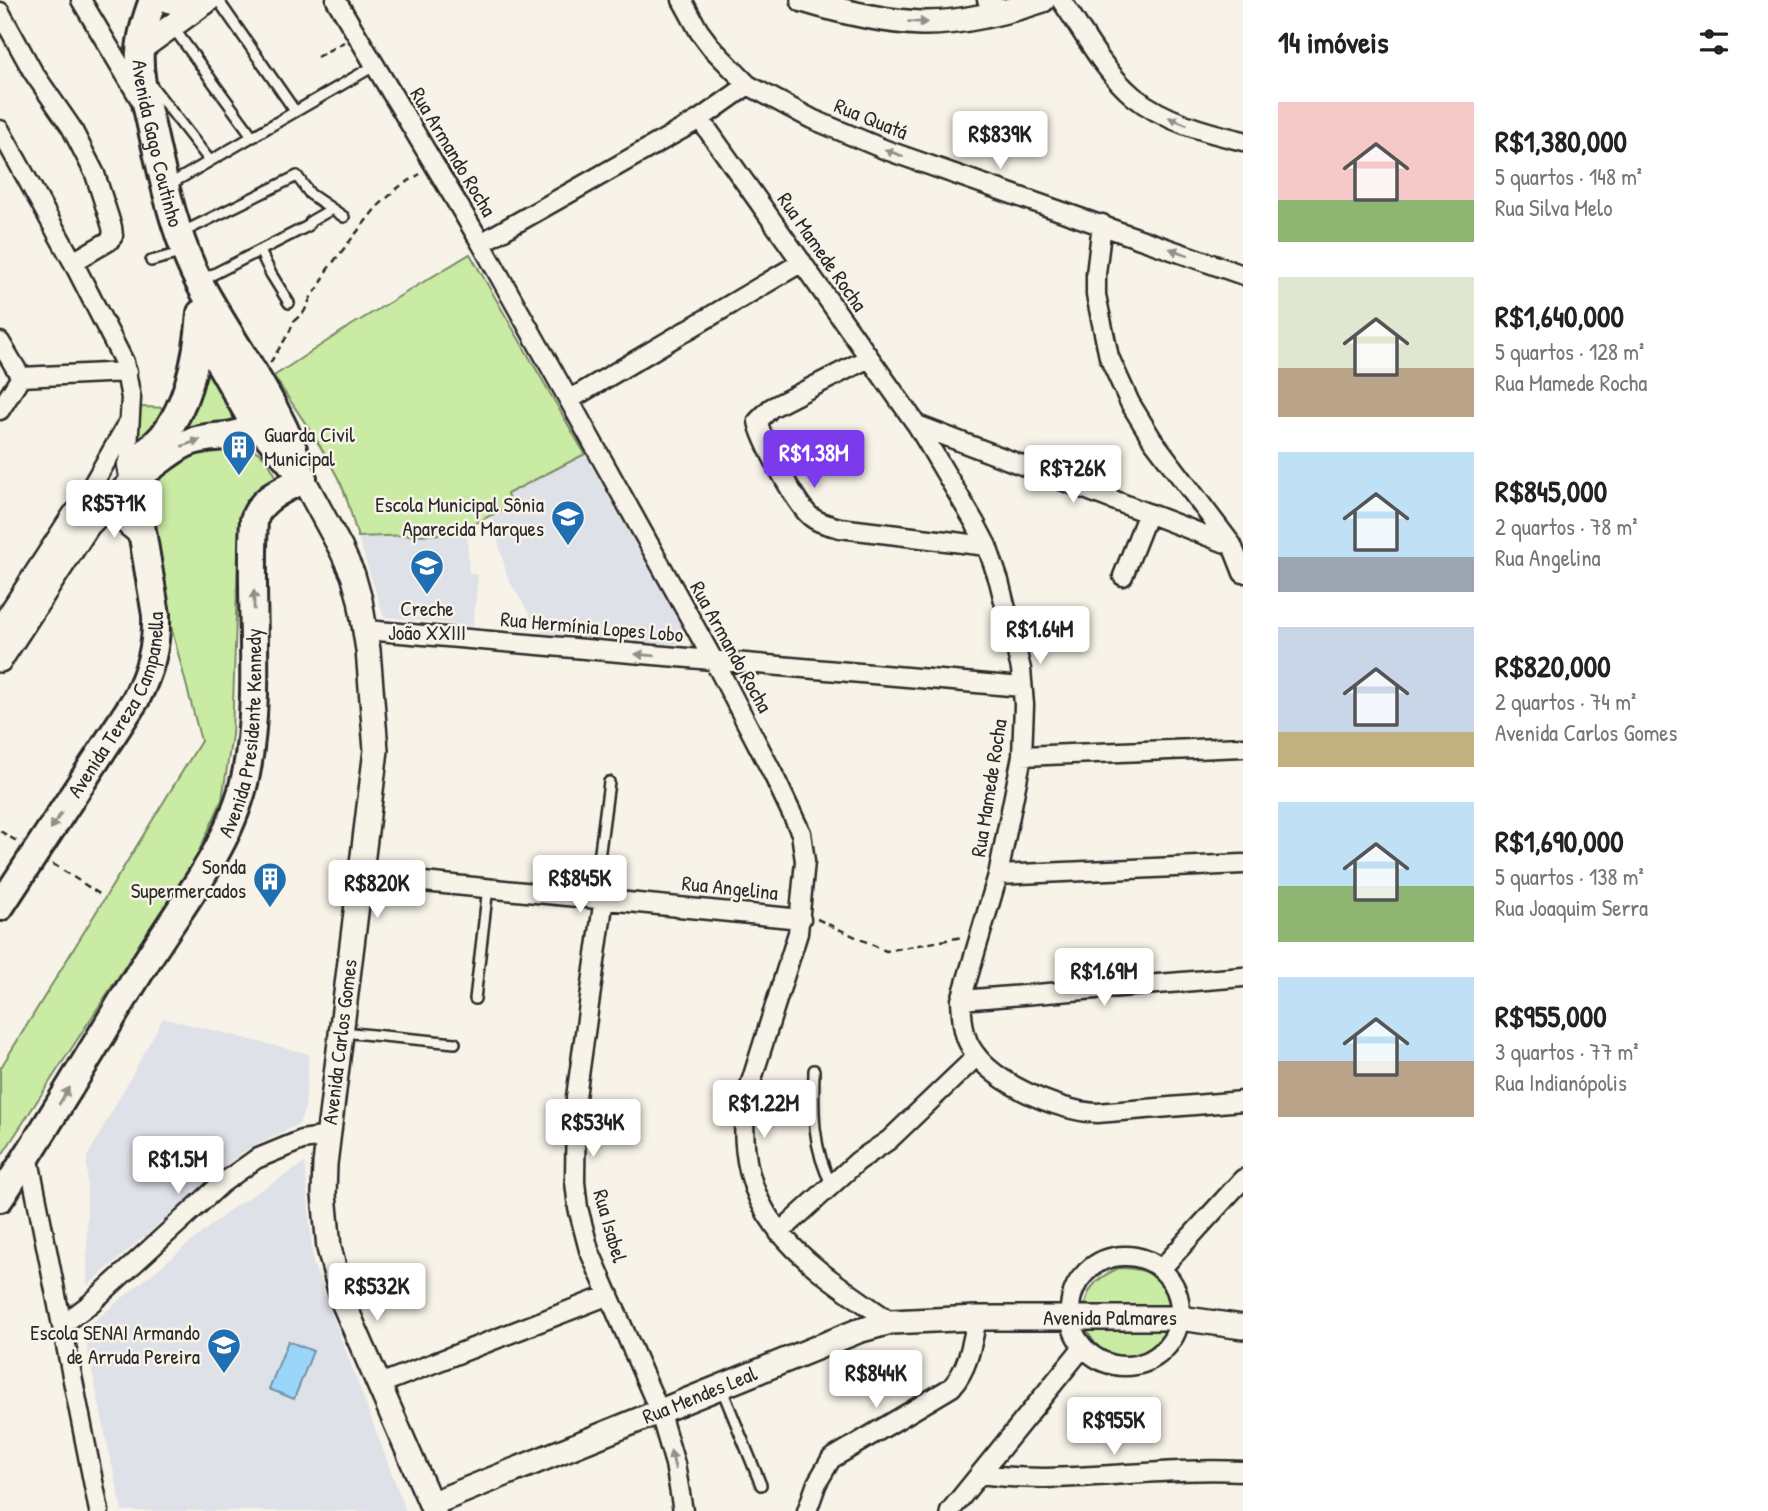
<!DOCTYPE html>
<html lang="pt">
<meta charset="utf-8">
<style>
body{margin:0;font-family:"Patrick Hand",sans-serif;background:#f2f2f2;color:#222;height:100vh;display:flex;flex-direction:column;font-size:26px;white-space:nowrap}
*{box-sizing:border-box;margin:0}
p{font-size:23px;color:#767676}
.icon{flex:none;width:38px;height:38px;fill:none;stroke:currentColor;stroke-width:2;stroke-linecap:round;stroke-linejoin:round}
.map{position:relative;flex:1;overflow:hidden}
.side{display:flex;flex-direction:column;background:#fff;width:525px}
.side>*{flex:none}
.price{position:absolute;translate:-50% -60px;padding:0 16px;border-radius:7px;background:#fff;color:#222;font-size:23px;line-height:46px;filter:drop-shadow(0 2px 4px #0008)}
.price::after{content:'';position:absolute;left:50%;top:42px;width:21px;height:16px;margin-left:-10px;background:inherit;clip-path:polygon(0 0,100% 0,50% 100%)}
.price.selected{background:#7c3aed;color:#fff}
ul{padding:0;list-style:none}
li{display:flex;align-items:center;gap:21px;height:175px;padding:0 35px}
li span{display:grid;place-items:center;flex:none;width:196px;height:140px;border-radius:0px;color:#555}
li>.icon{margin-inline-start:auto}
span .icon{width:84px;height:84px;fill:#fffc;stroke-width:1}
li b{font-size:30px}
h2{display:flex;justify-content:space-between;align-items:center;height:84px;padding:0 35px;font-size:30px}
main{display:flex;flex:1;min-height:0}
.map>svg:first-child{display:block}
.built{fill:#dee1e7}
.green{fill:#caeba3;stroke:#7a8b67;stroke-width:2}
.water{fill:#99d6fa;stroke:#6d92a7;stroke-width:2}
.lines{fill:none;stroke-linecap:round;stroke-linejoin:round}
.lane-casing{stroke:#2b2b2b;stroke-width:14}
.street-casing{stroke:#2b2b2b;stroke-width:23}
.secondary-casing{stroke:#2b2b2b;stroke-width:28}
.primary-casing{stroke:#2b2b2b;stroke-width:32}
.path{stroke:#2b2b2b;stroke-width:2.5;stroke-dasharray:7 5;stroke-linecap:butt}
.lane{stroke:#f7f3e8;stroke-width:9}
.street{stroke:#f7f3e8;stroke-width:18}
.secondary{stroke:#f7f3e8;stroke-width:23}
.primary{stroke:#f7f3e8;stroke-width:26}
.oneway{fill:#918f8a}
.labels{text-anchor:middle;stroke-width:5;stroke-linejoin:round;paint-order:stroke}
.street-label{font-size:21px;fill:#2b2b2b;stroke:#f7f3e8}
.poi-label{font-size:21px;fill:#2b2b2b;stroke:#f7f3e8;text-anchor:end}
</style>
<main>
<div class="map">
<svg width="1243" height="1511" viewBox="0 0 1243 1511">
<rect width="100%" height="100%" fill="#f7f3e8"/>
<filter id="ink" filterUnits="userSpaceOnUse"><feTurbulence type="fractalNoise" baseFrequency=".0143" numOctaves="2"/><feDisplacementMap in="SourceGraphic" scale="14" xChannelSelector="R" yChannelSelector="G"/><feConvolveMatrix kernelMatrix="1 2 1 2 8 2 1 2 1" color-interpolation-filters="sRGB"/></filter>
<g filter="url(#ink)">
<path class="built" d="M585 454 683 630 684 638 679 644 672 645 541 633 508 579 491 515 511 505 506 494Z
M467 533 469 573 478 575 473 626 384 617 358 537Z
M163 1018 309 1054 305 1108 299 1124 241 1153 87 1286V1157Z
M305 1163 313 1264 406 1511H122L83 1330 235 1206Z"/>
<path class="green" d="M470 254 585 454 507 494 511 505 468 527 467 533 358 537C352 520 349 501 341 484 322 445 297 412 274 376L347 328Z
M214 368 239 422 172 434C182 413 192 379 214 368Z
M141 407 170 408 139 452 136 438Z
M214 446C228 447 253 445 263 456 269 462 274 472 278 480 257 495 245 500 239 528L232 735 222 800 197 856 0 1158V1069L201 741 168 615 147 480 179 457Z
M1119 1268C1144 1268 1174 1276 1175 1306L1172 1308 1085 1307C1087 1285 1101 1276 1119 1268Z
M1090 1328H1174C1156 1368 1105 1372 1087 1330Z"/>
<path class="water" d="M288 1341 313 1351 294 1399 269 1389Z"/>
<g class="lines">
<g class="lane-casing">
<path id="lane" d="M218 0 295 111
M172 26 253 137
M151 85 210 161
M167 186 374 66
M181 233 297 176 310 194 344 217
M260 251 271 274 289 303
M151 261 184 252
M200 281 308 226 311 221 332 209
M594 897 609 782
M475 999 488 887
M342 1032 455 1043
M814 1070C813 1110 812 1149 832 1185
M721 1387 761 1485"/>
</g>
<g class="street-casing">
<path id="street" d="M81 0 140 99
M336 0 481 243 569 400 720 672 773 774 801 833 805 861 798 933 746 1098C732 1220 803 1261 891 1322
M682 0 699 31 711 47 748 85 812 119 886 150 1243 275
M987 0 1001 11
M1061 0C1083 31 1103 71 1133 96 1164 121 1205 132 1243 141
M0 12 33 72 71 127 95 174 112 227 113 236 109 241 73 262
M700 119 917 425 975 523 987 546 999 581 1021 669 1024 705 1022 756 998 875 961 1000C962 1014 962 1029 968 1042 986 1081 1057 1111 1097 1113L1243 1101
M0 130 73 262 124 362 131 398 128 448 131 465
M1102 224 1096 274V295L1109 357 1130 403 1152 439 1232 545 1243 573
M481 243 700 119 748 85
M0 342 21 377
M869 358 771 408 758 421C760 438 796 503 809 515 817 523 829 525 840 528L987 546
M21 377 127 372
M569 400 802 262
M0 410 21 377
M917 425 1231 545
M81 505 128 423
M1123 576 1148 513
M366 630 1022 687
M1022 756 1243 747
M998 875 1243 864
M362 876 801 919
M604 898 576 1097 575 1182 578 1208 589 1250 659 1410 675 1464 683 1511
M961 1000 1243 977
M28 1155 99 1511
M779 1233 858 1161 889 1140 977 1056
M1070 1311a55 55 0 1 1 110 0a55 55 0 1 1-110 0Z
M1161 1269 1243 1179
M62 1325 90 1304 221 1184 256 1159 302 1140 329 1136
M380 1384 609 1295
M980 1474C1068 1486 1155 1466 1243 1471
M807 1511 817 1483 831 1459 952 1387C969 1367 972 1343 977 1318
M950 1511 1083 1347"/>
</g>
<g class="secondary-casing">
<g id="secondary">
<path d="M168 0 183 5 204 3"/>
<path d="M803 0C842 12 880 21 921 23 958 24 1008 12 1043 0"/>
<path d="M140 49 208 0"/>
<path d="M303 479 341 549 353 575 360 600 368 650 376 750 325 1164 324 1194 329 1248 343 1302 434 1511"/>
<path d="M100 511 121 518 144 537"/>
<path d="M0 630 74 516 98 494"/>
<path d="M0 660 88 525 134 479"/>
<path id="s1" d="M431 1504 858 1331 891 1322 977 1318H1180L1243 1327"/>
</g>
</g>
<g class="primary-casing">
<g id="primary">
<path id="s2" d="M153 0C147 16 141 34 140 51 138 75 146 102 151 125 163 178 174 234 199 282 234 348 283 406 303 479"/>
<path d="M204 322 217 359 248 413 291 463"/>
<path d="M147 470C160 461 173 449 187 443 218 430 242 447 264 411"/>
<path id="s3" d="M0 907 136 699C150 671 157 647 156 615L131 465C142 456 153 447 163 436 189 403 198 354 201 313"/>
<path id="s4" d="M0 1198C52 1120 98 1039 148 959 185 899 232 844 246 774 262 690 249 605 254 520 260 498 285 489 303 479"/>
</g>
</g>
<path class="path" d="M317 57 344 42
M270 363 289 333 294 321 304 312 312 295 320 286 327 270 376 208 399 187 420 174
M0 831 18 842
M53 864 101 895
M817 919 886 951 963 937"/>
<use href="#lane" class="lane"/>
<use href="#street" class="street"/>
<use href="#secondary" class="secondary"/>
<use href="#primary" class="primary"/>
</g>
<defs><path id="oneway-solid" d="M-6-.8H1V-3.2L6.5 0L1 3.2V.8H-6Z" transform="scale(1.75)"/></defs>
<g class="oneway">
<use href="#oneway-solid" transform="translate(918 22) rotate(2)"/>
<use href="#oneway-solid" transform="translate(1178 121) rotate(-158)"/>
<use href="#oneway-solid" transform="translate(894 153) rotate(-160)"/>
<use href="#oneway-solid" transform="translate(1179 252) rotate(-160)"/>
<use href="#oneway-solid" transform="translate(191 443) rotate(-20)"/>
<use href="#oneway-solid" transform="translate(254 600) rotate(-90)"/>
<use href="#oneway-solid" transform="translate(645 655) rotate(-175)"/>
<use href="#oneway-solid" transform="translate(56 821) rotate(123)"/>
<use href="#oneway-solid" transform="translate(64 1096) rotate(-59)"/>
<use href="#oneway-solid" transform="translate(673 1460) rotate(-104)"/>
</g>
</g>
<defs>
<g id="building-pin" transform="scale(1.75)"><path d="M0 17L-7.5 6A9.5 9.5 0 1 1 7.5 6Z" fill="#1f6fb2" stroke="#f7f3e8"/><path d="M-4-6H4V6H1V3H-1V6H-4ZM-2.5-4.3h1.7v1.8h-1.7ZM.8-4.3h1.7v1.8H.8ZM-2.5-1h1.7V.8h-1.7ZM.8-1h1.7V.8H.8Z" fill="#fff"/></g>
<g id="school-pin" transform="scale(1.75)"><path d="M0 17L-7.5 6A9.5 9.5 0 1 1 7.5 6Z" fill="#1f6fb2" stroke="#f7f3e8"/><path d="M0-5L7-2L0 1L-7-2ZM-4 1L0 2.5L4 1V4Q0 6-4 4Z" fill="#fff"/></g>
<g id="university-pin" transform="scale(1.75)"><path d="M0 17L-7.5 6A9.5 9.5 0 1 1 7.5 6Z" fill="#1f6fb2" stroke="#f7f3e8"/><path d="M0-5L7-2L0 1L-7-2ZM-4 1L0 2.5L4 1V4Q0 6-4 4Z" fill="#fff"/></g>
</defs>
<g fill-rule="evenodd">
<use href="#building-pin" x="239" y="447"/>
<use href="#school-pin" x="568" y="517"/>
<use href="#school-pin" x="427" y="566"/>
<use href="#building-pin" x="270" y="879"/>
<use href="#university-pin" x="224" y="1345"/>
</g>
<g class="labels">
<g class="street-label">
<text transform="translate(871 119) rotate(22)" y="7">Rua Quatá</text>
<text dy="7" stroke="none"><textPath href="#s2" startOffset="147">Avenida Gago Coutinho</textPath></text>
<text transform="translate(453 152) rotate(59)" y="7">Rua Armando Rocha</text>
<text transform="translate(822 252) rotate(55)" y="7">Rua Mamede Rocha</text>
<text transform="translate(592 627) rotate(5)" y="7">Rua Hermínia Lopes Lobo</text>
<text transform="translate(731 647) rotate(61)" y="7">Rua Armando Rocha</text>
<text dy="7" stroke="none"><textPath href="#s3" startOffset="236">Avenida Tereza Campanella</textPath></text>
<text dy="7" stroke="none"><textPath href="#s4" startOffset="532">Avenida Presidente Kennedy</textPath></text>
<text transform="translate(989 788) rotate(-81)" y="7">Rua Mamede Rocha</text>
<text transform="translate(730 888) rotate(6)" y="7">Rua Angelina</text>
<text transform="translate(340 1042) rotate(-83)" y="7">Avenida Carlos Gomes</text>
<text transform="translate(610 1226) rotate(74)" y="7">Rua Isabel</text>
<text dy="7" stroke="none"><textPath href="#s1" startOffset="714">Avenida Palmares</textPath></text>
<text dy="7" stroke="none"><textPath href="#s1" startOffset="290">Rua Mendes Leal</textPath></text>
</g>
<g class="poi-label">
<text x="264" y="442" text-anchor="start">Guarda Civil<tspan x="264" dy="24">Municipal</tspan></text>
<text x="544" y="512">Escola Municipal Sônia<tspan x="544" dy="24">Aparecida Marques</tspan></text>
<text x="427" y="616" text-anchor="middle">Creche<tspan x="427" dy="24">João XXIII</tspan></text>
<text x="246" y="874">Sonda<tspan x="246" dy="24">Supermercados</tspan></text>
<text x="200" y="1340">Escola SENAI Armando<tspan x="200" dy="24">de Arruda Pereira</tspan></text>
</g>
</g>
</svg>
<b class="price" style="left:1000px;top:171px">R$839K</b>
<b class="price selected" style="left:814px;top:490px">R$1.38M</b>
<b class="price" style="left:1073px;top:505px">R$726K</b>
<b class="price" style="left:114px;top:540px">R$571K</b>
<b class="price" style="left:1040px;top:666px">R$1.64M</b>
<b class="price" style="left:580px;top:915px">R$845K</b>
<b class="price" style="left:377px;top:920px">R$820K</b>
<b class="price" style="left:1104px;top:1008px">R$1.69M</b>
<b class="price" style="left:764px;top:1140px">R$1.22M</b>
<b class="price" style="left:593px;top:1159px">R$534K</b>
<b class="price" style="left:178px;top:1196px">R$1.5M</b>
<b class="price" style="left:377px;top:1323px">R$532K</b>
<b class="price" style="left:876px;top:1410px">R$844K</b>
<b class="price" style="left:1114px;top:1457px">R$955K</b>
</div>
<section class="side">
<h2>14 imóveis<svg class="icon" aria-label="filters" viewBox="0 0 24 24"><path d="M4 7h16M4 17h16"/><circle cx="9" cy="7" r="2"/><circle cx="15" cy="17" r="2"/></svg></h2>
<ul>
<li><span style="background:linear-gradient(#f6c9c9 70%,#8fb573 0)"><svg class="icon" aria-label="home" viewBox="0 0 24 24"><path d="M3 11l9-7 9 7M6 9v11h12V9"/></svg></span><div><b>R$1,380,000</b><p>5 quartos · 148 m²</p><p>Rua Silva Melo</p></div></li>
<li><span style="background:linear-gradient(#dfe7d0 65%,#b9a48a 0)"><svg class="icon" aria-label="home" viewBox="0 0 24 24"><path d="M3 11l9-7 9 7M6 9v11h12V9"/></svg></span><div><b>R$1,640,000</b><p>5 quartos · 128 m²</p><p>Rua Mamede Rocha</p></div></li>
<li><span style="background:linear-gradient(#bfe0f5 75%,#9aa5b1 0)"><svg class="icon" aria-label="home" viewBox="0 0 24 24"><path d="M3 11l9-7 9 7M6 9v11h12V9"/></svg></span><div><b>R$845,000</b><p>2 quartos · 78 m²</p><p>Rua Angelina</p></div></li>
<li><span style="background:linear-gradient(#c9d6e8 75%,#c2b280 0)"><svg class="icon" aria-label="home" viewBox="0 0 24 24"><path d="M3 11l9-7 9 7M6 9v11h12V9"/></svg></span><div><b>R$820,000</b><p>2 quartos · 74 m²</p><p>Avenida Carlos Gomes</p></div></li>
<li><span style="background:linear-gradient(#bfe0f5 60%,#8fb573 0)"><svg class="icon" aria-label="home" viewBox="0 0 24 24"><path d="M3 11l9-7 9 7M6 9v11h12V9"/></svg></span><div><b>R$1,690,000</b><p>5 quartos · 138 m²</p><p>Rua Joaquim Serra</p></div></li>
<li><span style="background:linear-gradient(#bfe0f5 60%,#b9a48a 0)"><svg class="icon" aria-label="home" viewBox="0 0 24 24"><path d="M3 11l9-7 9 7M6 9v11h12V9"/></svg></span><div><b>R$955,000</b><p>3 quartos · 77 m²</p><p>Rua Indianópolis</p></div></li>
</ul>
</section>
</main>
